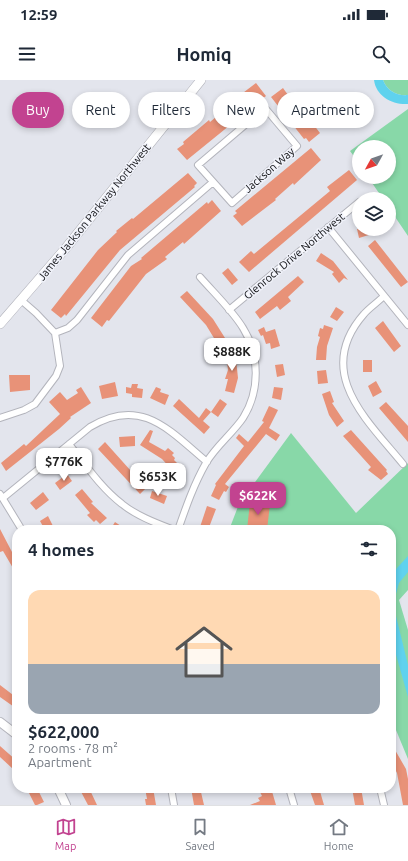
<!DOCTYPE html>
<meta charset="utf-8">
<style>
body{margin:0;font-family:Ubuntu,sans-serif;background:#f2f2f3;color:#1f2937;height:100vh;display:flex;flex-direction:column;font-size:15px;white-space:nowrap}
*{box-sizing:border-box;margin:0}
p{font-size:13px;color:#747a83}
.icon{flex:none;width:22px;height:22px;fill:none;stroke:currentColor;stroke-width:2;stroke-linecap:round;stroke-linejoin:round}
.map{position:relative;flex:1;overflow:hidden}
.panel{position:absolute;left:12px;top:445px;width:384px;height:268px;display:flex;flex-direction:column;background:#fff;border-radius:16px;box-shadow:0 2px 6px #0003}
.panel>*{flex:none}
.banner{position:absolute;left:12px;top:12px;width:384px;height:36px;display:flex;gap:8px}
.needle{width:26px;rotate:230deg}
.buttons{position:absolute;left:352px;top:60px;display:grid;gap:8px}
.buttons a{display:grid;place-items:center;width:44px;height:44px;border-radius:50%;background:#fff;box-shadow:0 2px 6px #0003;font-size:20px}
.price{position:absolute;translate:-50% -34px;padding:0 9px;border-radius:8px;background:#fff;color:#222;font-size:13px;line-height:26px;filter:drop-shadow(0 1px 2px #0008)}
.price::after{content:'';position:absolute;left:50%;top:24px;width:12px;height:9px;margin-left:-6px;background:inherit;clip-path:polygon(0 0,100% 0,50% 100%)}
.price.active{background:#c24390;color:#fff}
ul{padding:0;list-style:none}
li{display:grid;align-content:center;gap:8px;height:212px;padding:0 16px}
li+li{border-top:1px solid #e0e1e3}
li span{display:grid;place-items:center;height:124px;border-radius:12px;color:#555}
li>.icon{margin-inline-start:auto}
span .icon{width:72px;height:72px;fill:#fffc;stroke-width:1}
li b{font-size:17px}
h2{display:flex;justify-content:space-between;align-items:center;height:48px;padding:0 16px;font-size:17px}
.pill{padding:0 14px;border-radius:18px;background:#fff;box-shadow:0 2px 6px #0003;font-size:14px;line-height:36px}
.pill.active{background:#c24390;color:#fff}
.status{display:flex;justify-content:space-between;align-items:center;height:28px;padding:0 20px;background:#fff;direction:ltr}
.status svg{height:11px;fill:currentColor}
header{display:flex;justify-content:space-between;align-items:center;height:52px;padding:0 16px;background:#fff;font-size:18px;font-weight:700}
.dock{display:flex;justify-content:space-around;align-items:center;height:56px;border-top:1px solid #e0e1e3;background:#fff;font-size:11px;color:#747a83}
.dock a{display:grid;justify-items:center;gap:2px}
.dock .active{color:#c24390}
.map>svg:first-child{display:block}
.green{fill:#88d8a8}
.water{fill:#5fd2ee}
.building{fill:#e89278}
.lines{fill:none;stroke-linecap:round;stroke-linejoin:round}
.minor-casing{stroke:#b3b4bc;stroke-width:8}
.tertiary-casing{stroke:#b3b4bc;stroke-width:10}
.secondary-casing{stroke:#b3b4bc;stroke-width:10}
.minor{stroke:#fff;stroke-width:6}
.tertiary{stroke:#fff;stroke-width:8}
.secondary{stroke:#fff;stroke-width:9}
.labels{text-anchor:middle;stroke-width:3;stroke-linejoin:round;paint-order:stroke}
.street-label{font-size:11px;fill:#111215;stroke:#f0f2fa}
</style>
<div class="status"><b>12:59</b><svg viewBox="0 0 49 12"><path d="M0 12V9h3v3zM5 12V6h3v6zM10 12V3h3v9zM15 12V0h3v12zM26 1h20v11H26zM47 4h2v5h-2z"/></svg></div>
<header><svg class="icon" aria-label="menu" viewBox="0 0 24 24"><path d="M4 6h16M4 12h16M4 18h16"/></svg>Homiq<svg class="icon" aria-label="search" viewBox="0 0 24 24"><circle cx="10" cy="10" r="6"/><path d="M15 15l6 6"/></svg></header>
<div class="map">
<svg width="408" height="725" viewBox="0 0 408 725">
<rect width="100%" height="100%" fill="#e3e5ed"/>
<path class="green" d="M383 0H408V15C397 16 387 11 383 0Z
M408 29V156L389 128V119H383L368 97H389V67H359V83L350 71Z
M291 353 356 433 408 383V510L399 520 408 550V679L391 638V450H229L239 424Z"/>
<path class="water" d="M374 0H383C387 11 397 16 408 15V24C392 25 376 16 374 0Z
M408 476V492L399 503 394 521V528L408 585V617L391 557V499L397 488Z"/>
<path class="building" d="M256 3 266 16 187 80 177 69 184 64 183 62 209 40 210 42 229 26 227 25Z
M283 8 288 15 290 14 320 53 309 62 306 58 304 59 271 17Z
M311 68 321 80 294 105 293 103 275 119 276 120 242 146 233 136 237 133 235 131Z
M349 90 357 100 249 192 239 182 251 171 254 174 330 111 327 107Z
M188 93 197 103 194 106 195 107 120 170 66 236 65 234 61 238 51 230 98 170 117 152 116 151 132 138 133 139Z
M212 120 221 131 184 164 183 162 165 177 167 179 146 194 109 241 107 240 102 247 91 238 131 186 142 179 141 178 207 122 208 124Z
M357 149H370L372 154 359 158Z
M375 160 408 202 401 207 368 166Z
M321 173 333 181 348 200 344 198 339 203 332 194 334 192 316 181Z
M228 188 238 200 232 205 222 193Z
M298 196 304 202 288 217 291 221 280 230 277 226 260 239 255 232Z
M187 211 213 239 225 258 217 263 206 245 180 217Z
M336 227 344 232 337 241 330 237Z
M383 241 401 266 394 272 375 248Z
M324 245 333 248 327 266 326 280H316L317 267 320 257 318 256 320 248 323 249Z
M264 247 266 252 275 249 280 266 271 269 270 263 266 264 263 255 261 256 258 250Z
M235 270 238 298 234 313 225 311 228 299H225L228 290 226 274H228L227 271Z
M363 280H372V292H363Z
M283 284 285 295 277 297 275 285Z
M326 290 328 303 318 304 317 291Z
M9 295H30V310L10 312Z
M376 301 382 312 373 317 368 306Z
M115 302 118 316 102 319 99 306Z
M132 304H138L137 308 143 309 142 318 132 317V314L126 313V307L131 308Z
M81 307 91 323 70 337 71 338 59 349 6 391 1 383 24 364 26 366 60 334 49 322 60 312 67 320 78 313 76 310Z
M156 307 161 309 160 312 169 315 165 325 150 318Z
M274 307 283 308 281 320 272 318Z
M330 311 334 322 332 323 344 341 337 347 329 335 322 314Z
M179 319 199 338 206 328 211 332 203 341 210 347 204 354 173 326Z
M220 319 227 324 218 337 211 332Z
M386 322 408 346V362L379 328Z
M269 326 278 330 269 348 280 355 276 361 266 354 225 404 229 407 226 412 224 411 219 420 211 416 216 405 215 404 244 366 236 358 239 354 248 362 264 342 262 341Z
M150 350 153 351 149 362 165 371 168 368 174 373 172 375 175 378 174 380 178 384 173 391 162 379 140 365Z
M351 350 387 390 386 391 388 394 381 400 368 390 371 387 343 356Z
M135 356V366L120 367 119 357Z
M105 362 131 391 130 393 146 408 140 414 98 369Z
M67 394 72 401 60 410 55 403Z
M82 409 93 422 91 423 107 438 100 444 96 440 94 442 87 435 90 433 75 415Z
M152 411 167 416 164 424 150 418Z
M43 412 49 420 36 430 30 423Z
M250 422 270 424 267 450H247Z
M207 426 216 429 208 450H199Z
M48 436 55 450H45L40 441Z
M115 442 127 450H110Z
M0 449 12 472 17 469V495L3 471 0 472Z
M0 605 17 618V629L0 617Z
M391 663 406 689 408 699V725H403L397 693 391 681Z
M0 666 17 681V685L13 689 0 677Z
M34 708H37L44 722 37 725H35L28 711Z
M79 708H89L97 725H88Z
M145 708H153L156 725H146L145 719H147Z
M191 708H200L204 725H194Z
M258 708H271L276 725H250L260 721 258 718 262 716Z
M309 708H319L324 725H315Z
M352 708H361L364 725H355Z"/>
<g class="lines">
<g class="minor-casing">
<path id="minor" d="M265 28 297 66 232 123 198 85Z
M328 147 408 245
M384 216C378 222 369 228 364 234 313 292 367 340 403 384
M229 230 359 122
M55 253 68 248 77 240 128 175 213 102
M0 338 24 330 35 324 56 296 60 286 55 253 36 233 21 220
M69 364C85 384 101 408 122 424 137 436 156 443 174 450
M0 414 22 450
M3 418 90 347C141 316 169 350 207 382
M178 450C186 427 194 404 206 383 216 366 232 354 243 338 260 311 260 275 243 248 232 230 214 213 200 197
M171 708 174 725
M289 708 294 725
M380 708 384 725"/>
</g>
<g class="tertiary-casing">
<path id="tertiary" d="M0 642 17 655
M58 708 66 725"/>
</g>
<g class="secondary-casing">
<path id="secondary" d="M0 244 65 169 201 0"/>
</g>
<use href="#minor" class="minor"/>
<use href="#tertiary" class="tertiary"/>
<use href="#secondary" class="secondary"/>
</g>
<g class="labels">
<g class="street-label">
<text transform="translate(269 90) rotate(-41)" y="4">Jackson Way</text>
<text transform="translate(94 132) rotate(-51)" y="4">James Jackson Parkway Northwest</text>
<text transform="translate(294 176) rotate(-40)" y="4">Glenrock Drive Northwest</text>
</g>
</g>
</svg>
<div class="buttons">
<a><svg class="needle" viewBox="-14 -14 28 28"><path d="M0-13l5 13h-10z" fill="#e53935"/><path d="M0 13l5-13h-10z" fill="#747a83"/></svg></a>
<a><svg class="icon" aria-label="layers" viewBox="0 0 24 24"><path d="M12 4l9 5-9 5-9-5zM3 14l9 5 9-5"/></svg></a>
</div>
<b class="price" style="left:232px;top:292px">$888K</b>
<b class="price" style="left:64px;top:402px">$776K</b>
<b class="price" style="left:158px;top:417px">$653K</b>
<b class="price active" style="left:258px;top:436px">$622K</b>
<div class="banner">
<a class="pill active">Buy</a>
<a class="pill">Rent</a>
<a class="pill">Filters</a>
<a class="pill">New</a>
<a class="pill">Apartment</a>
</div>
<section class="panel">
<h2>4 homes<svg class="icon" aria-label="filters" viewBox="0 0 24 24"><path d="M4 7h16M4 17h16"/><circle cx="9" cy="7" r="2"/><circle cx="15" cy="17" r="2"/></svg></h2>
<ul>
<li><span style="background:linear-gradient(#ffd9b3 60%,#9aa5b1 0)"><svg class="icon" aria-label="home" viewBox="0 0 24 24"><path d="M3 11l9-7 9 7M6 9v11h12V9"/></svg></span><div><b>$622,000</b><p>2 rooms · 78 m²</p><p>Apartment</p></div></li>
</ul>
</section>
</div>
<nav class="dock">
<a class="active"><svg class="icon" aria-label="map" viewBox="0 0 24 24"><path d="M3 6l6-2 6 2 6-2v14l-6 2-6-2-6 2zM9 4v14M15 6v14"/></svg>Map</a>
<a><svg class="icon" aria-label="saved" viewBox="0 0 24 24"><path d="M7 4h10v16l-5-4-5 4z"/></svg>Saved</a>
<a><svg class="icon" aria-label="home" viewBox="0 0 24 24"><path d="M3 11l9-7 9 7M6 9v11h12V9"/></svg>Home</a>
</nav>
